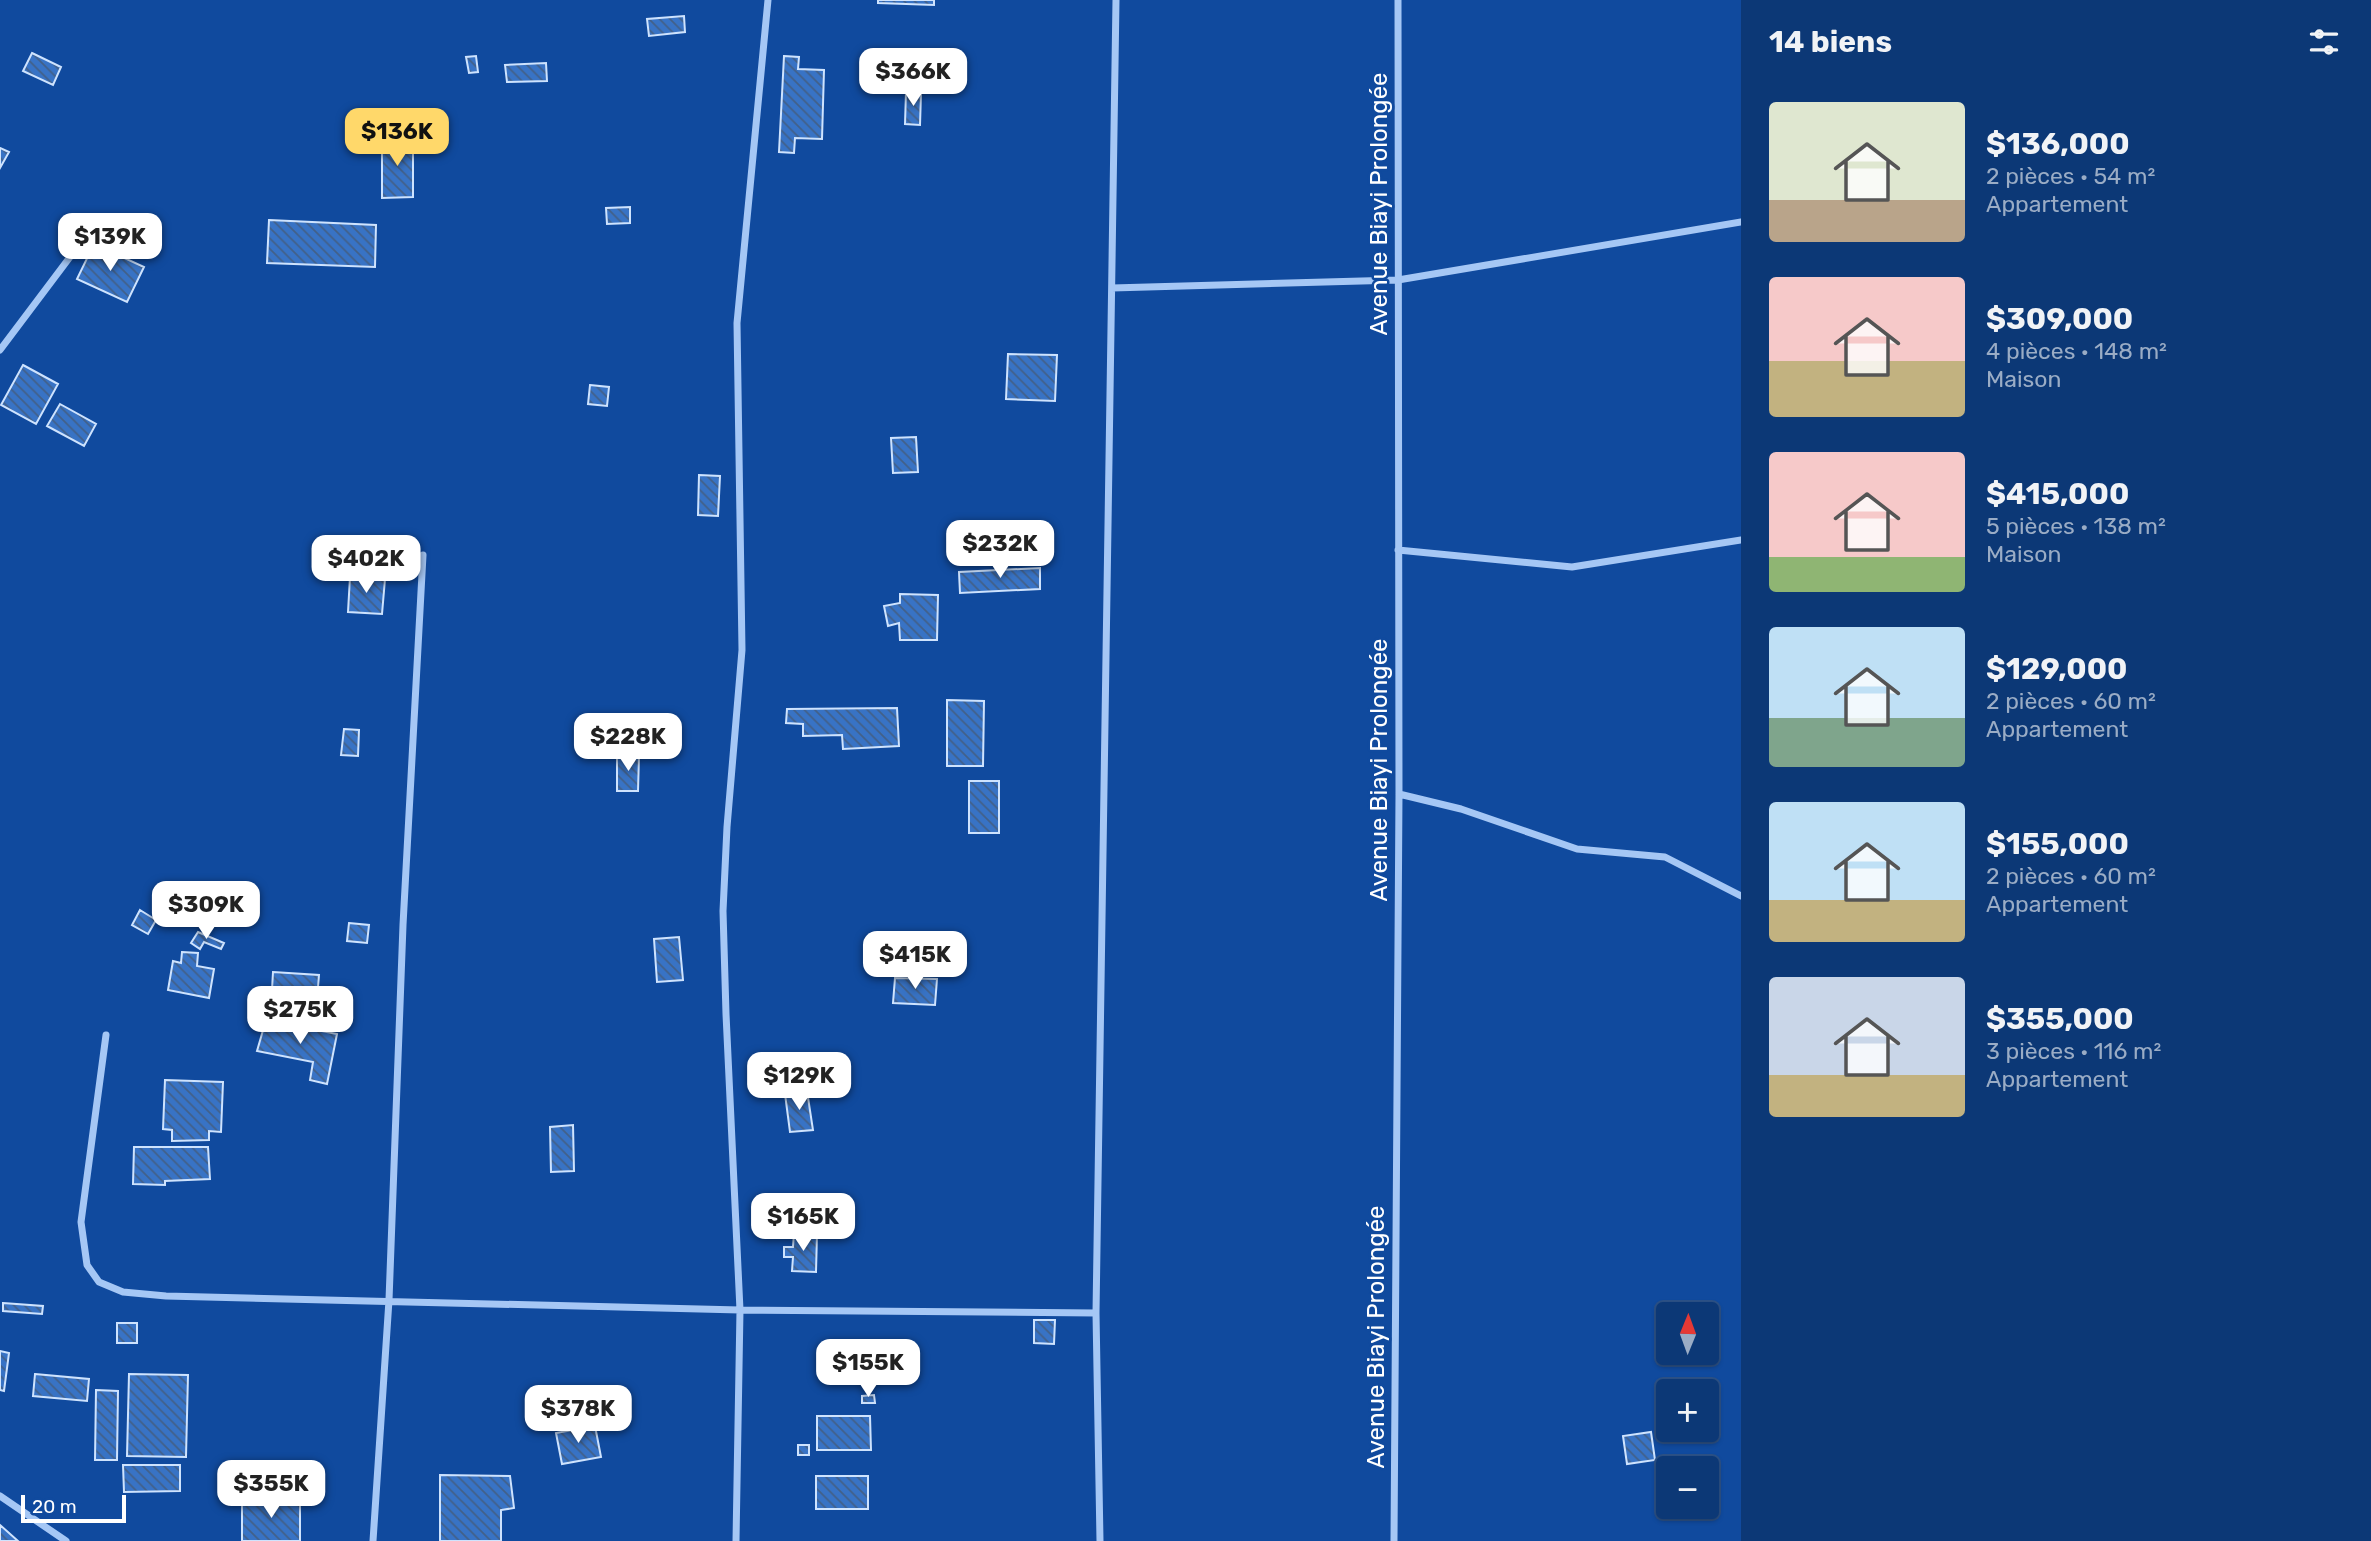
<!DOCTYPE html>
<html lang="fr">
<meta charset="utf-8">
<style>
body{margin:0;font-family:Rubik,sans-serif;background:#1a437e;color:#f1f3f6;height:100vh;display:flex;flex-direction:column;font-size:26px;white-space:nowrap}
*{box-sizing:border-box;margin:0}
p{font-size:23px;color:#9aacc5}
.icon{flex:none;width:38px;height:38px;fill:none;stroke:currentColor;stroke-width:2;stroke-linecap:round;stroke-linejoin:round}
.map{position:relative;flex:1;overflow:hidden}
.panel{display:flex;flex-direction:column;background:#0c3876;width:630px}
.panel>*{flex:none}
.needle{width:46px;rotate:1deg}
.buttons{position:absolute;left:1656px;top:1302px;display:grid;gap:14px}
.buttons a{display:grid;place-items:center;width:63px;height:63px;border-radius:7px;background:#0c3876;box-shadow:0 2px 5px #0004,0 0 0 2px #2c5288;font-size:35px}
.scale{position:absolute;left:21px;bottom:18px;width:105px;box-sizing:border-box;padding-left:7px;border:4px solid #fff;border-top:0;font-size:19px;line-height:24px;white-space:nowrap;color:#fff;-webkit-text-stroke:5px #104a9e;paint-order:stroke}
.price{position:absolute;translate:-50% -60px;padding:0 16px;border-radius:14px;background:#fff;color:#222;font-size:23px;line-height:46px;filter:drop-shadow(0 2px 4px #0008)}
.price::after{content:'';position:absolute;left:50%;top:42px;width:21px;height:16px;margin-left:-10px;background:inherit;clip-path:polygon(0 0,100% 0,50% 100%)}
.price.active{background:#ffd86a;color:#111}
ul{padding:0;list-style:none}
li{display:flex;align-items:center;gap:21px;height:175px;padding:0 28px}
li span{display:grid;place-items:center;flex:none;width:196px;height:140px;border-radius:7px;color:#555}
li>.icon{margin-inline-start:auto}
span .icon{width:84px;height:84px;fill:#fffc;stroke-width:1}
li b{font-size:30px}
h2{display:flex;justify-content:space-between;align-items:center;height:84px;padding:0 28px;font-size:30px}
main{display:flex;flex:1;min-height:0}
.map>svg:first-child{display:block}
.building{fill:url(#building-back-hatch);stroke:#cee3fe;stroke-width:2}
.lines{fill:none;stroke-linecap:round;stroke-linejoin:round}
.minor{stroke:#a5c7f5;stroke-width:7}
.labels{text-anchor:middle;stroke-width:5;stroke-linejoin:round;paint-order:stroke}
.street-label{font-size:24px;fill:#fff;stroke:#104a9e}
</style>
<main>
<div class="map">
<svg width="1741" height="1541" viewBox="0 0 1741 1541">
<defs>
<pattern id="building-back-hatch" width="6" height="6" patternUnits="userSpaceOnUse" patternTransform="scale(1.75)"><rect width="6" height="6" fill="#3873c5"/><path d="M-1 5l2 2M0 0l6 6M5-1l2 2" fill="none" stroke="#426088"/></pattern>
</defs>
<rect width="100%" height="100%" fill="#104a9e"/>
<path class="building" d="M878 0H934V5L878 3Z
M684 16 685 32 649 36 647 19Z
M32 53 61 67 53 85 23 71Z
M476 56 478 72 469 73 466 57Z
M784 56 799 57 798 69 824 70 822 139 795 138 794 153 779 152Z
M546 63 547 81 507 82 505 65Z
M906 92 921 93 920 125 905 124Z
M382 139H413V197L382 198Z
M0 148 9 152 0 168Z
M630 207V223L607 224 606 208Z
M269 220 376 225 375 267 267 263Z
M94 244 144 267 127 302 77 279Z
M1008 354 1057 355 1055 401 1006 399Z
M23 365 58 384 36 424 1 405Z
M590 385 609 387 607 406 588 404Z
M60 404 96 424 84 446 47 426Z
M916 437 918 472 893 473 891 438Z
M699 475 720 476 718 516 698 515Z
M378 543 403 546 400 568 375 564Z
M1040 568V589L960 593 959 572Z
M350 577 385 579 382 614 348 612Z
M900 594 938 595 937 640H900L899 623 888 626 884 606 900 603Z
M947 700 984 701 983 766H947Z
M897 708 899 746 843 749 842 735 803 736V724L786 723 787 709Z
M344 729 359 730 358 756 341 755Z
M617 756H639L638 791H617Z
M969 781H999V833H969Z
M140 910 156 920 148 934 132 925Z
M349 923 369 925 367 943 347 941Z
M198 932 224 943 221 949 204 942 200 949 191 943Z
M679 937 683 980 657 982 654 939Z
M182 952 198 953 197 966 214 969 209 998 168 990 173 961 181 963Z
M273 972 319 975 316 1011 271 1007Z
M895 978 937 979 935 1005 893 1003Z
M266 1020 337 1034 327 1084 310 1080 313 1062 257 1051Z
M165 1080 223 1082 221 1132 209 1131V1140L172 1141V1130L163 1129Z
M807 1091 813 1130 790 1132 785 1094Z
M573 1125 574 1171 551 1172 550 1127Z
M134 1147H208L210 1179 165 1181V1185L133 1184Z
M794 1233 817 1234 816 1272 792 1271 793 1257H784V1247H793Z
M3 1303 43 1306 42 1314 3 1311Z
M1034 1320H1055L1054 1344 1034 1343Z
M117 1323H137V1343H117Z
M0 1351 9 1353 4 1391 0 1390Z
M35 1374 89 1379 87 1401 33 1396Z
M129 1374 188 1375 186 1457 127 1456Z
M96 1390 118 1391 117 1460H95Z
M874 1395 875 1403H862V1396Z
M817 1416H870L871 1450H817Z
M595 1426 601 1457 562 1464 556 1433Z
M1651 1432 1655 1460 1627 1464 1623 1436Z
M798 1445H809V1455H798Z
M123 1465H180V1491L124 1492Z
M440 1475 510 1476 514 1508 501 1510V1541H440Z
M816 1476H868V1509H816Z
M242 1499 300 1500V1541H242Z
M0 1525 18 1541H0Z"/>
<g class="lines">
<path class="minor" d="M1112 288 1398 280 1741 222
M0 350 70 257
M1398 550 1572 567 1741 540
M1399 794 1461 809 1577 849 1665 857 1741 896
M106 1035 81 1222 87 1265 99 1282 123 1292 166 1296 740 1310 1096 1313
M0 1496 66 1541
M373 1541 389 1300 403 925 423 555
M736 1541 740 1310 726 1014 723 911 727 827 742 650 737 323 768 0
M1100 1541 1096 1313 1116 0
M1394 1541 1399 794 1398 0"/>
</g>
<g class="labels">
<g class="street-label">
<text transform="translate(1379 204) rotate(-90)" y="8">Avenue Biayi Prolongée</text>
<text transform="translate(1379 770) rotate(-90)" y="8">Avenue Biayi Prolongée</text>
<text transform="translate(1376 1337) rotate(-90)" y="8">Avenue Biayi Prolongée</text>
</g>
</g>
</svg>
<div class="buttons">
<a><svg class="needle" viewBox="-14 -14 28 28"><path d="M0-13l5 13h-10z" fill="#e53935"/><path d="M0 13l5-13h-10z" fill="#9aacc5"/></svg></a>
<a>+</a>
<a>−</a>
</div>
<div class="scale">20 m</div>
<b class="price" style="left:913px;top:108px">$366K</b>
<b class="price active" style="left:397px;top:168px">$136K</b>
<b class="price" style="left:110px;top:273px">$139K</b>
<b class="price" style="left:1000px;top:580px">$232K</b>
<b class="price" style="left:366px;top:595px">$402K</b>
<b class="price" style="left:628px;top:773px">$228K</b>
<b class="price" style="left:206px;top:941px">$309K</b>
<b class="price" style="left:915px;top:991px">$415K</b>
<b class="price" style="left:300px;top:1046px">$275K</b>
<b class="price" style="left:799px;top:1112px">$129K</b>
<b class="price" style="left:803px;top:1253px">$165K</b>
<b class="price" style="left:868px;top:1399px">$155K</b>
<b class="price" style="left:578px;top:1445px">$378K</b>
<b class="price" style="left:271px;top:1520px">$355K</b>
</div>
<section class="panel">
<h2>14 biens<svg class="icon" aria-label="filters" viewBox="0 0 24 24"><path d="M4 7h16M4 17h16"/><circle cx="9" cy="7" r="2"/><circle cx="15" cy="17" r="2"/></svg></h2>
<ul>
<li><span style="background:linear-gradient(#dfe7d0 70%,#b9a48a 0)"><svg class="icon" aria-label="home" viewBox="0 0 24 24"><path d="M3 11l9-7 9 7M6 9v11h12V9"/></svg></span><div><b>$136,000</b><p>2 pièces · 54 m²</p><p>Appartement</p></div></li>
<li><span style="background:linear-gradient(#f6c9c9 60%,#c2b280 0)"><svg class="icon" aria-label="home" viewBox="0 0 24 24"><path d="M3 11l9-7 9 7M6 9v11h12V9"/></svg></span><div><b>$309,000</b><p>4 pièces · 148 m²</p><p>Maison</p></div></li>
<li><span style="background:linear-gradient(#f6c9c9 75%,#8fb573 0)"><svg class="icon" aria-label="home" viewBox="0 0 24 24"><path d="M3 11l9-7 9 7M6 9v11h12V9"/></svg></span><div><b>$415,000</b><p>5 pièces · 138 m²</p><p>Maison</p></div></li>
<li><span style="background:linear-gradient(#bfe0f5 65%,#7fa58c 0)"><svg class="icon" aria-label="home" viewBox="0 0 24 24"><path d="M3 11l9-7 9 7M6 9v11h12V9"/></svg></span><div><b>$129,000</b><p>2 pièces · 60 m²</p><p>Appartement</p></div></li>
<li><span style="background:linear-gradient(#bfe0f5 70%,#c2b280 0)"><svg class="icon" aria-label="home" viewBox="0 0 24 24"><path d="M3 11l9-7 9 7M6 9v11h12V9"/></svg></span><div><b>$155,000</b><p>2 pièces · 60 m²</p><p>Appartement</p></div></li>
<li><span style="background:linear-gradient(#c9d6e8 70%,#c2b280 0)"><svg class="icon" aria-label="home" viewBox="0 0 24 24"><path d="M3 11l9-7 9 7M6 9v11h12V9"/></svg></span><div><b>$355,000</b><p>3 pièces · 116 m²</p><p>Appartement</p></div></li>
</ul>
</section>
</main>
